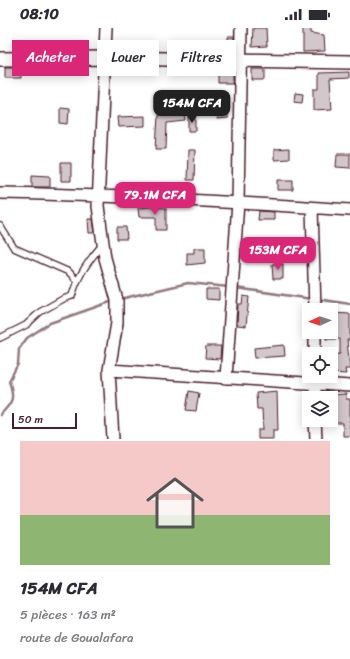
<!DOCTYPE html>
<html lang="fr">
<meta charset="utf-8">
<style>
body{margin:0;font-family:Sriracha,sans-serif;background:#f7f7f7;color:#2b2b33;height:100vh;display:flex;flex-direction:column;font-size:15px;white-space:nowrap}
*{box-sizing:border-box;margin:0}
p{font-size:13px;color:#7c7c81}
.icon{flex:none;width:22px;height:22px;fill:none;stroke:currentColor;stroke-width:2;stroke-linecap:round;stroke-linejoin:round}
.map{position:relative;height:411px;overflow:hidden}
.sheet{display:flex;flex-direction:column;background:#fff;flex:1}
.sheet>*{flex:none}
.guide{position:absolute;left:12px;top:12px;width:326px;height:36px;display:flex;gap:8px}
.needle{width:26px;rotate:267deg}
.controls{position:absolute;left:302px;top:275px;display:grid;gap:8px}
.controls a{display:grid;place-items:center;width:36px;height:36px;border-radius:0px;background:#fff;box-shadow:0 2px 10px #0003;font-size:20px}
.scale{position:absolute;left:12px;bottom:10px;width:65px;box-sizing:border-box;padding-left:4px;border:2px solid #4a1f2b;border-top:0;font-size:11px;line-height:14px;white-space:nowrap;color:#4a1f2b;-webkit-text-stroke:3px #fff;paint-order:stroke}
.price{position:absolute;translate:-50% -34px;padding:0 9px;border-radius:8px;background:#db2777;color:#fff;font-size:13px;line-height:26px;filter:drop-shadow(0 1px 2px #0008)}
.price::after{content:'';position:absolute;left:50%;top:24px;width:12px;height:9px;margin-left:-6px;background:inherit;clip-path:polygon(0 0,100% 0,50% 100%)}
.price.current{background:#222;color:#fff}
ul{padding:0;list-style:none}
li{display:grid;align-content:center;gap:8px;height:212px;padding:0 20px}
li span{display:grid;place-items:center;height:124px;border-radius:0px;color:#555}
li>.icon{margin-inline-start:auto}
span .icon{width:72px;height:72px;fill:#fffc;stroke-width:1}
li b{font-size:17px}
.pill{padding:0 14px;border-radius:0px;background:#fff;box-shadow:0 2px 10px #0003;font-size:14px;line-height:36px}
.pill.current{background:#db2777;color:#fff}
.status{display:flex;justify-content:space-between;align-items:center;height:28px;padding:0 20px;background:#fff;direction:ltr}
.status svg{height:11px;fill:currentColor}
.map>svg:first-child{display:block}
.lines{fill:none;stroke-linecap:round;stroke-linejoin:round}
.stream{stroke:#91787e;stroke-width:2.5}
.building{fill:#d2c7cb;stroke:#4a1f2b}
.service-casing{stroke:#4a1f2b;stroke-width:8}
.minor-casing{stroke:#4a1f2b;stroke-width:14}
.tertiary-casing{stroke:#4a1f2b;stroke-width:16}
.service{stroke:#fff;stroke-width:5.5}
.minor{stroke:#fff;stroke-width:11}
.tertiary{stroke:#fff;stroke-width:13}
</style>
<div class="status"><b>08:10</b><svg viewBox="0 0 49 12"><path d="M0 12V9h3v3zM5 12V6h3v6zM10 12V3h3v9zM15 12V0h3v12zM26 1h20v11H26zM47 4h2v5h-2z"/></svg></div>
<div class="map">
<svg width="350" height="411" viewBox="0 0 350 411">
<rect width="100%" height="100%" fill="#fff"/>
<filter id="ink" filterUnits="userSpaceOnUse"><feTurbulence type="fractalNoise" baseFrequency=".025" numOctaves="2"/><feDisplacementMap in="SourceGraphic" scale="8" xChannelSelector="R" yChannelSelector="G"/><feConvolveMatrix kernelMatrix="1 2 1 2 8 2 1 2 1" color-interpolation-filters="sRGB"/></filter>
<g filter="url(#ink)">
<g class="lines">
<path class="stream" d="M236 260 312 271
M120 271 188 255 229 259
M317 271 350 276
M0 387C13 374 15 370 9 353L18 336 19 321 27 310 50 295 113 273"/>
</g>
<path class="building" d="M253 0H266L267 18 252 19Z
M303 0H311V5L324 7 325 23 303 24Z
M228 9H234V24H228Z
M5 39H21V50H5Z
M252 41H265V52H252Z
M349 44V50L330 51 332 81 314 82V61H319V45Z
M218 45H233V55H218Z
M295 65 303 66 302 74 294 73Z
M60 80 69 81 68 96 60 95Z
M217 83H227V91L217 92Z
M185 85 186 93 167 95 166 121H156L158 87Z
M145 88V98L118 99 117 89Z
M189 89H196V103H189Z
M289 121V131L274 132V122Z
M188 122H195L194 152H187Z
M337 126H350V140L336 139Z
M61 135H71V153H61Z
M32 147 50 148V159H32Z
M278 152H293V162H278Z
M151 179 166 180V202H156V189H139L138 180Z
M259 183 274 184V192H258Z
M88 191H93L95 205H89Z
M117 199H126L127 211H117Z
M306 216V224L295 225 294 217Z
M194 220H205V235L187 237V225H194Z
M272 236H283V251H273Z
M206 261H219V272L206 271Z
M243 268 249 269 246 298 237 297 238 276H242Z
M331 285 350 286V312H347L350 341H345L346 346 331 345V327L340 326V311H326V304H331Z
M284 317 285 328 255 330 254 320Z
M206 318H221L220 331 205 330Z
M189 363 199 365 196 383 186 382Z
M277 363 278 402H273V411H258V402H263L262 381H257L256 365Z
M346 366V371H350V408H343V395H331V367Z"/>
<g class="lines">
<g class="service-casing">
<path id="service" d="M0 198 14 220 69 244 77 253
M0 310 26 297 40 284 63 271 72 268C78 247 89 232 103 216"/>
</g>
<g class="minor-casing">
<path id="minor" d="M106 0 98 178 105 230 117 272V295L109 342 113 411
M0 165C117 167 233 174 350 182
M312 180 315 282
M315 326V304
M109 342 350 358
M315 348V370
M226 350 238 174 241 0
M315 392 316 411"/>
</g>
<g class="tertiary-casing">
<path id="tertiary" d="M0 31 105 30 350 34"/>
</g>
<use href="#service" class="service"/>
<use href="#minor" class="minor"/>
<use href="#tertiary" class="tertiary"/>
</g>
</g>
</svg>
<div class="controls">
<a><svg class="needle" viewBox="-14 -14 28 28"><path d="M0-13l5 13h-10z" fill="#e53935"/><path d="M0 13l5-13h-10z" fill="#7c7c81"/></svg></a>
<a><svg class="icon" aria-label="locate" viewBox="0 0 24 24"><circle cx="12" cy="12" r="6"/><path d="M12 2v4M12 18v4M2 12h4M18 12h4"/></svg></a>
<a><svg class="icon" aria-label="layers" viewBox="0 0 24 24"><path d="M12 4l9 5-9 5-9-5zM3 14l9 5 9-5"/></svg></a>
</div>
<div class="scale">50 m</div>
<b class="price current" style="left:192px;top:96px">154M CFA</b>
<b class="price" style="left:155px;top:188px">79.1M CFA</b>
<b class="price" style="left:278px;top:243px">153M CFA</b>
<div class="guide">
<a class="pill current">Acheter</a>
<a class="pill">Louer</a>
<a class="pill">Filtres</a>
</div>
</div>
<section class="sheet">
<ul>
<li><span style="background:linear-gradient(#f6c9c9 60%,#8fb573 0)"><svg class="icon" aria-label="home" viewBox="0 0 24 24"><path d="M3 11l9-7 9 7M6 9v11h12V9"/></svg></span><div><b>154M CFA</b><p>5 pièces · 163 m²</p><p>route de Goualafara</p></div></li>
</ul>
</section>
